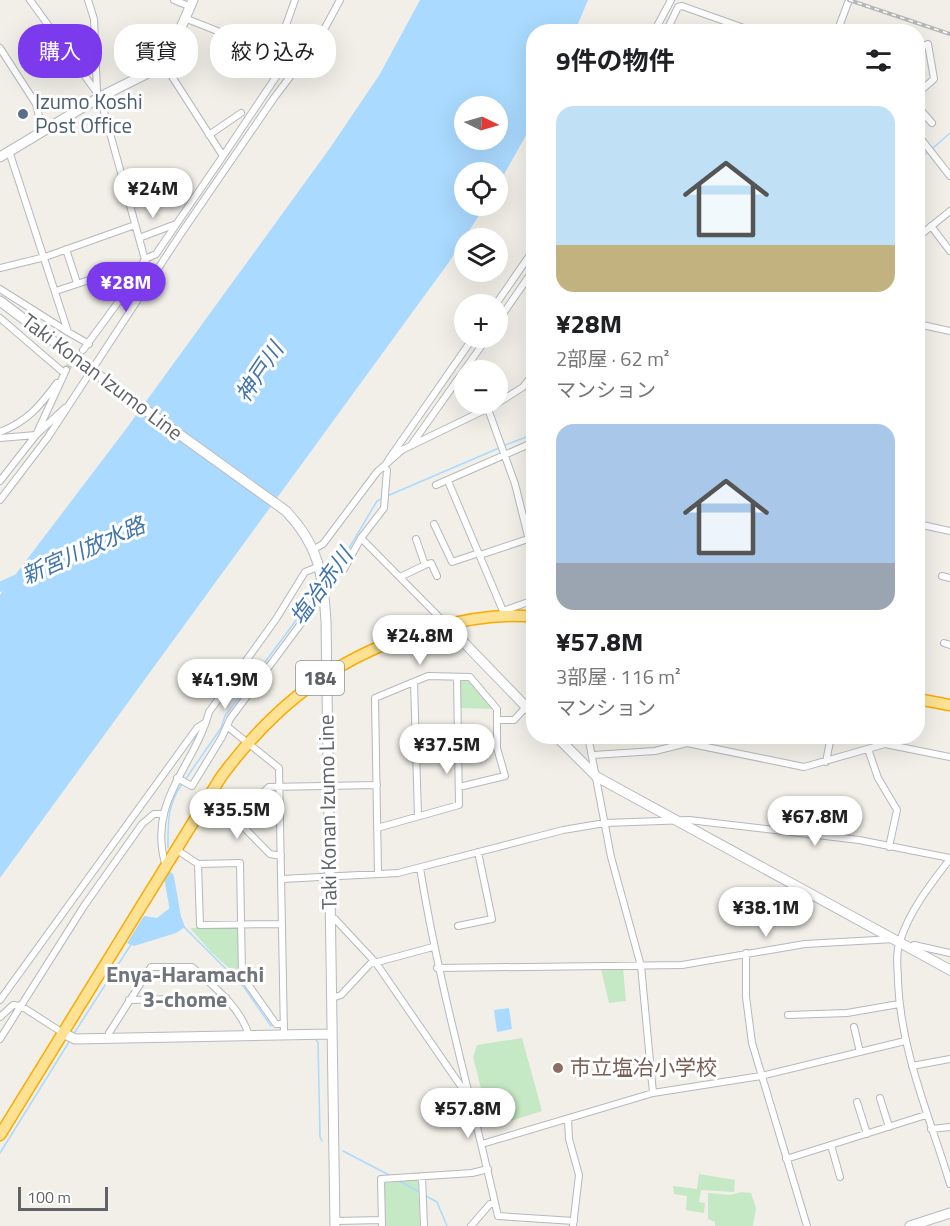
<!DOCTYPE html>
<html lang="ja">
<meta charset="utf-8">
<style>
body{margin:0;font-family:"Titillium Web","Noto Sans JP",sans-serif;background:#f2f2f2;color:#202124;height:100vh;display:flex;flex-direction:column;font-size:22px;white-space:nowrap}
*{box-sizing:border-box;margin:0}
p{font-size:20px;color:#757577}
.icon{flex:none;width:33px;height:33px;fill:none;stroke:currentColor;stroke-width:2;stroke-linecap:round;stroke-linejoin:round}
.map{position:relative;flex:1;overflow:hidden}
.panel{position:absolute;left:526px;top:24px;width:399px;height:720px;display:flex;flex-direction:column;background:#fff;border-radius:24px;box-shadow:0 6px 24px #0002}
.panel>*{flex:none}
.guide{position:absolute;left:18px;top:24px;width:418px;height:54px;display:flex;gap:12px}
.needle{width:39px;rotate:95deg}
.tools{position:absolute;left:454px;top:96px;display:grid;gap:12px}
.tools a{display:grid;place-items:center;width:54px;height:54px;border-radius:50%;background:#fff;box-shadow:0 6px 24px #0002;font-size:30px}
.scale{position:absolute;left:18px;bottom:15px;width:90px;box-sizing:border-box;padding-left:6px;border:3px solid #5f6368;border-top:0;font-size:16px;line-height:21px;white-space:nowrap;color:#5f6368;-webkit-text-stroke:4px #fff;paint-order:stroke}
.price{position:absolute;translate:-50% -51px;padding:0 14px;border-radius:21px;background:#fff;color:#222;font-size:20px;line-height:39px;filter:drop-shadow(0 2px 3px #0008)}
.price::after{content:'';position:absolute;left:50%;top:36px;width:18px;height:14px;margin-left:-9px;background:inherit;clip-path:polygon(0 0,100% 0,50% 100%)}
.price.selected{background:#7c3aed;color:#fff}
ul{padding:0;list-style:none}
li{display:grid;align-content:center;gap:12px;height:318px;padding:0 30px}
li span{display:grid;place-items:center;height:186px;border-radius:18px;color:#555}
li>.icon{margin-inline-start:auto}
span .icon{width:108px;height:108px;fill:#fffc;stroke-width:1}
li b{font-size:26px}
h2{display:flex;justify-content:space-between;align-items:center;height:72px;padding:0 30px;font-size:26px}
.chip{padding:0 21px;border-radius:24px;background:#fff;box-shadow:0 6px 24px #0002;font-size:21px;line-height:54px}
.chip.selected{background:#7c3aed;color:#fff}
.map>svg:first-child{display:block}
.green{fill:#c5e8c5}
.water{fill:#aadaff;fill-rule:evenodd}
.lines{fill:none;stroke-linecap:round;stroke-linejoin:round}
.stream{stroke:#aadaff;stroke-width:1.5}
.river{stroke:#aadaff;stroke-width:10}
.street-tunnel{stroke:#ccccc8;stroke-width:6;stroke-dasharray:6 3;stroke-linecap:butt}
.street-casing{stroke:#b5b8bc;stroke-width:8}
.secondary-casing{stroke:#b6babf;stroke-width:11}
.highway-casing{stroke:#f9ab00;stroke-width:13}
.street{stroke:#fff;stroke-width:6}
.secondary{stroke:#fff;stroke-width:9}
.highway{stroke:#fde293;stroke-width:10}
.rail-casing{stroke:#b6b7b8;stroke-width:4}
.rail{stroke:#fff;stroke-width:1.5;stroke-dasharray:4.5;stroke-linecap:butt}
.service-dot{fill:#5c6f8a;stroke:#fff;stroke-width:2}
.education-dot{fill:#8d6e63;stroke:#fff;stroke-width:2}
.labels{text-anchor:middle;stroke-width:6;stroke-linejoin:round;paint-order:stroke}
.shield{fill:#fff;stroke:#8f9295;stroke-width:1.5}
.shield-label{font-size:20px;font-weight:bold;fill:#5f6368}
.service-label{font-size:21px;fill:#4e5e75;stroke:#fff;text-anchor:start}
.street-label{font-size:21px;fill:#5f6368;stroke:#fff}
.education-label{font-size:21px;fill:#785e54;stroke:#fff;text-anchor:start}
.water-label{font-size:22px;font-style:italic;fill:#4174aa;stroke:#fff}
.neighbourhood-label{font-size:22px;font-weight:bold;fill:#70757a;stroke:#fff}
</style>
<div class="map">
<svg width="950" height="1226" viewBox="0 0 950 1226">
<rect width="100%" height="100%" fill="#f1efe8"/>
<path class="green" d="M461 679 469 680 493 709 460 708Z
M237 927 239 929 240 978 211 952 190 928Z
M601 969H623L626 1001 609 1003Z
M522 1038 542 1111 491 1127 473 1057 477 1045Z
M699 1174 735 1180 734 1192 701 1190 699 1202 705 1203 704 1213 686 1210 687 1196 674 1194 673 1186 697 1189Z
M418 1179 420 1226H385L384 1183Z
M741 1192 751 1193 756 1208 753 1226H715V1222L708 1219V1193L730 1195Z"/>
<path class="water" d="M420 0H588L575 31 534 32V121L498 185V172H465V206H485L449 262 0 878V595L126 429 330 148 380 74ZM465 106H498V140H465Z
M176 903 185 927 176 933 134 946 127 943 144 916 157 918Z
M509 1008 512 1029 497 1032 494 1010Z"/>
<g class="lines">
<path class="stream" d="M933 148 950 133
M918 160 929 151
M503 446 534 434
M387 496 499 448
M326 579 345 555 377 501 383 498
M185 780 221 728 225 716 320 588
M168 848C168 823 167 805 182 784
M184 927 244 987 271 1026
M73 1035 132 943
M279 1039H315L318 1042 320 1137 322 1141
M343 1151 391 1176
M0 1153 69 1042
M397 1180 420 1192
M426 1196 437 1202 447 1226"/>
<path class="river" d="M0 587 22 577
M169 877 176 917"/>
<path class="street-tunnel" d="M66 370 83 350
M311 610 344 569"/>
<g class="street-casing">
<path id="street" d="M30 0 100 97 147 267 132 307
M88 0 94 19 97 92
M174 0 191 7
M187 19 293 61 315 36 320 37
M654 32 671 0
M666 32 678 7 682 6 755 32
M837 32 849 0
M0 48 36 104 43 132
M918 48 928 44 934 79 918 93
M276 53 295 0
M918 107 932 123
M209 135 241 113
M918 135 950 176
M9 151 68 332 89 344
M223 156 288 59
M931 226 950 251
M918 237 950 211
M139 238 176 224
M66 249 77 283
M0 268 45 257 135 225
M0 289 68 332
M56 291 98 277
M496 304 534 249
M0 318 64 373
M498 321 534 269
M918 324 950 331
M83 350 130 286 145 259 156 254 223 156 162 61
M498 403 523 387 534 373
M488 409 515 484 534 560
M0 432C28 421 40 406 57 383
M0 438 36 435 66 370
M412 444 487 338
M0 481 36 435 65 408
M448 481 503 611
M436 485 534 442
M0 500 48 437 180 235 274 98 320 37 340 0
M434 524 452 562 479 553
M918 524 950 531
M361 538 447 625
M314 549 323 544 377 472 402 450 497 404
M480 555 534 537
M425 565 431 563 437 576
M344 569 361 538 384 508 387 470 384 467 389 459 473 338
M942 576 950 578
M400 577 425 565 416 539
M503 613V611L534 600
M944 643 950 645
M414 682 418 816
M497 720H514L526 707
M228 727 279 768 284 1035
M588 736 611 857 641 966 653 1093
M688 736 687 743 804 767 885 744 950 757
M868 749 878 778 897 810 889 847
M593 755 655 751 687 743
M826 762 831 736
M177 778 192 786 222 737 230 719 311 610
M211 794 270 854 281 856
M234 820 269 787 377 785
M377 828 459 805 457 677
M177 850 198 864 240 863 242 976 276 1024H284
M950 859C930 885 910 910 900 941 895 954 898 968 898 982 901 1053 930 1117 950 1184
M198 864 200 925 282 924
M166 867C146 801 194 768 209 712L276 619 305 572 320 566
M420 868C439 986 472 1100 498 1216L574 1221
M378 874 375 698 428 676 470 677 497 709V748L505 776 459 787
M282 879 398 873 563 830 605 823 689 820 859 840 950 858
M335 919 376 963 465 1092 469 1094
M458 926 492 919 478 852
M908 947 914 945 950 953
M746 953V997L752 1043 807 1226
M437 968 682 965 805 944 894 939
M332 998 341 995 370 964 433 947
M0 1000 197 728 206 722
M129 1000 226 998
M788 1015 847 1013 899 1004
M0 1017 13 1005 21 1006 63 1033
M854 1027 860 1052
M109 1038V1033L151 967H192C213 986 241 1007 249 1036
M0 1039 84 906 142 824 154 814H163
M912 1066 950 1059
M880 1098 889 1127
M857 1102 867 1134
M568 1119 569 1139 579 1175 573 1226
M931 1129 950 1127
M482 1144 653 1093 761 1076 905 1041
M831 1145 840 1177
M786 1159 926 1115
M422 1176 424 1226
M335 1221 382 1220
M382 1226 381 1179 472 1173 488 1169
M471 1226 490 1204 495 1203"/>
</g>
<g class="secondary-casing">
<path id="secondary" d="M0 157 100 97 152 71 173 46 193 0
M0 301 122 393 286 511C319 546 323 574 326 621L335 1226
M447 625 534 715
M556 736 597 777 950 970
M63 1033 75 1039 331 1034
M910 1226 950 1213"/>
</g>
<g class="highway-casing">
<path id="highway" d="M918 699 950 705
M0 1135 221 777C277 701 343 652 434 628 467 619 500 613 534 617"/>
</g>
<use href="#street" class="street"/>
<use href="#secondary" class="secondary"/>
<use href="#highway" class="highway"/>
<g class="rail-casing">
<path id="rail" d="M849 0 950 34"/>
</g>
<use href="#rail" class="rail"/>
</g>
<circle class="service-dot" cx="23" cy="114" r="6"/>
<circle class="education-dot" cx="558" cy="1068" r="6"/>
<g class="labels">
<rect class="shield" x="296" y="661" width="48" height="34" rx="4.5"/>
<g class="shield-label">
<text x="320" y="685">184</text>
</g>
<g class="service-label">
<text x="35" y="109">Izumo Koshi<tspan x="35" dy="24">Post Office</tspan></text>
</g>
<g class="street-label">
<text transform="translate(102 377) rotate(37)" y="7">Taki Konan Izumo Line</text>
<text transform="translate(328 812) rotate(-91)" y="7">Taki Konan Izumo Line</text>
</g>
<g class="education-label">
<text x="570" y="1075">市立塩冶小学校</text>
</g>
<g class="water-label">
<text transform="translate(259 372) rotate(-56)" y="8">神戸川</text>
<text transform="translate(83 550) rotate(-24)" y="8">新宮川放水路</text>
<text transform="translate(321 586) rotate(-54)" y="8">塩冶赤川</text>
</g>
<g class="neighbourhood-label">
<text x="185" y="982">Enya-Haramachi<tspan x="185" dy="25">3-chome</tspan></text>
</g>
</g>
</svg>
<div class="tools">
<a><svg class="needle" viewBox="-14 -14 28 28"><path d="M0-13l5 13h-10z" fill="#e53935"/><path d="M0 13l5-13h-10z" fill="#757577"/></svg></a>
<a><svg class="icon" aria-label="locate" viewBox="0 0 24 24"><circle cx="12" cy="12" r="6"/><path d="M12 2v4M12 18v4M2 12h4M18 12h4"/></svg></a>
<a><svg class="icon" aria-label="layers" viewBox="0 0 24 24"><path d="M12 4l9 5-9 5-9-5zM3 14l9 5 9-5"/></svg></a>
<a>+</a>
<a>−</a>
</div>
<div class="scale">100 m</div>
<b class="price" style="left:153px;top:219px">¥24M</b>
<b class="price selected" style="left:126px;top:313px">¥28M</b>
<b class="price" style="left:420px;top:666px">¥24.8M</b>
<b class="price" style="left:225px;top:710px">¥41.9M</b>
<b class="price" style="left:447px;top:775px">¥37.5M</b>
<b class="price" style="left:237px;top:840px">¥35.5M</b>
<b class="price" style="left:815px;top:847px">¥67.8M</b>
<b class="price" style="left:766px;top:938px">¥38.1M</b>
<b class="price" style="left:468px;top:1139px">¥57.8M</b>
<div class="guide">
<a class="chip selected">購入</a>
<a class="chip">賃貸</a>
<a class="chip">絞り込み</a>
</div>
<section class="panel">
<h2>9件の物件<svg class="icon" aria-label="filters" viewBox="0 0 24 24"><path d="M4 7h16M4 17h16"/><circle cx="9" cy="7" r="2"/><circle cx="15" cy="17" r="2"/></svg></h2>
<ul>
<li><span style="background:linear-gradient(#bfe0f5 75%,#c2b280 0)"><svg class="icon" aria-label="home" viewBox="0 0 24 24"><path d="M3 11l9-7 9 7M6 9v11h12V9"/></svg></span><div><b>¥28M</b><p>2部屋 · 62 m²</p><p>マンション</p></div></li>
<li><span style="background:linear-gradient(#a9c7e8 75%,#9aa5b1 0)"><svg class="icon" aria-label="home" viewBox="0 0 24 24"><path d="M3 11l9-7 9 7M6 9v11h12V9"/></svg></span><div><b>¥57.8M</b><p>3部屋 · 116 m²</p><p>マンション</p></div></li>
</ul>
</section>
</div>
